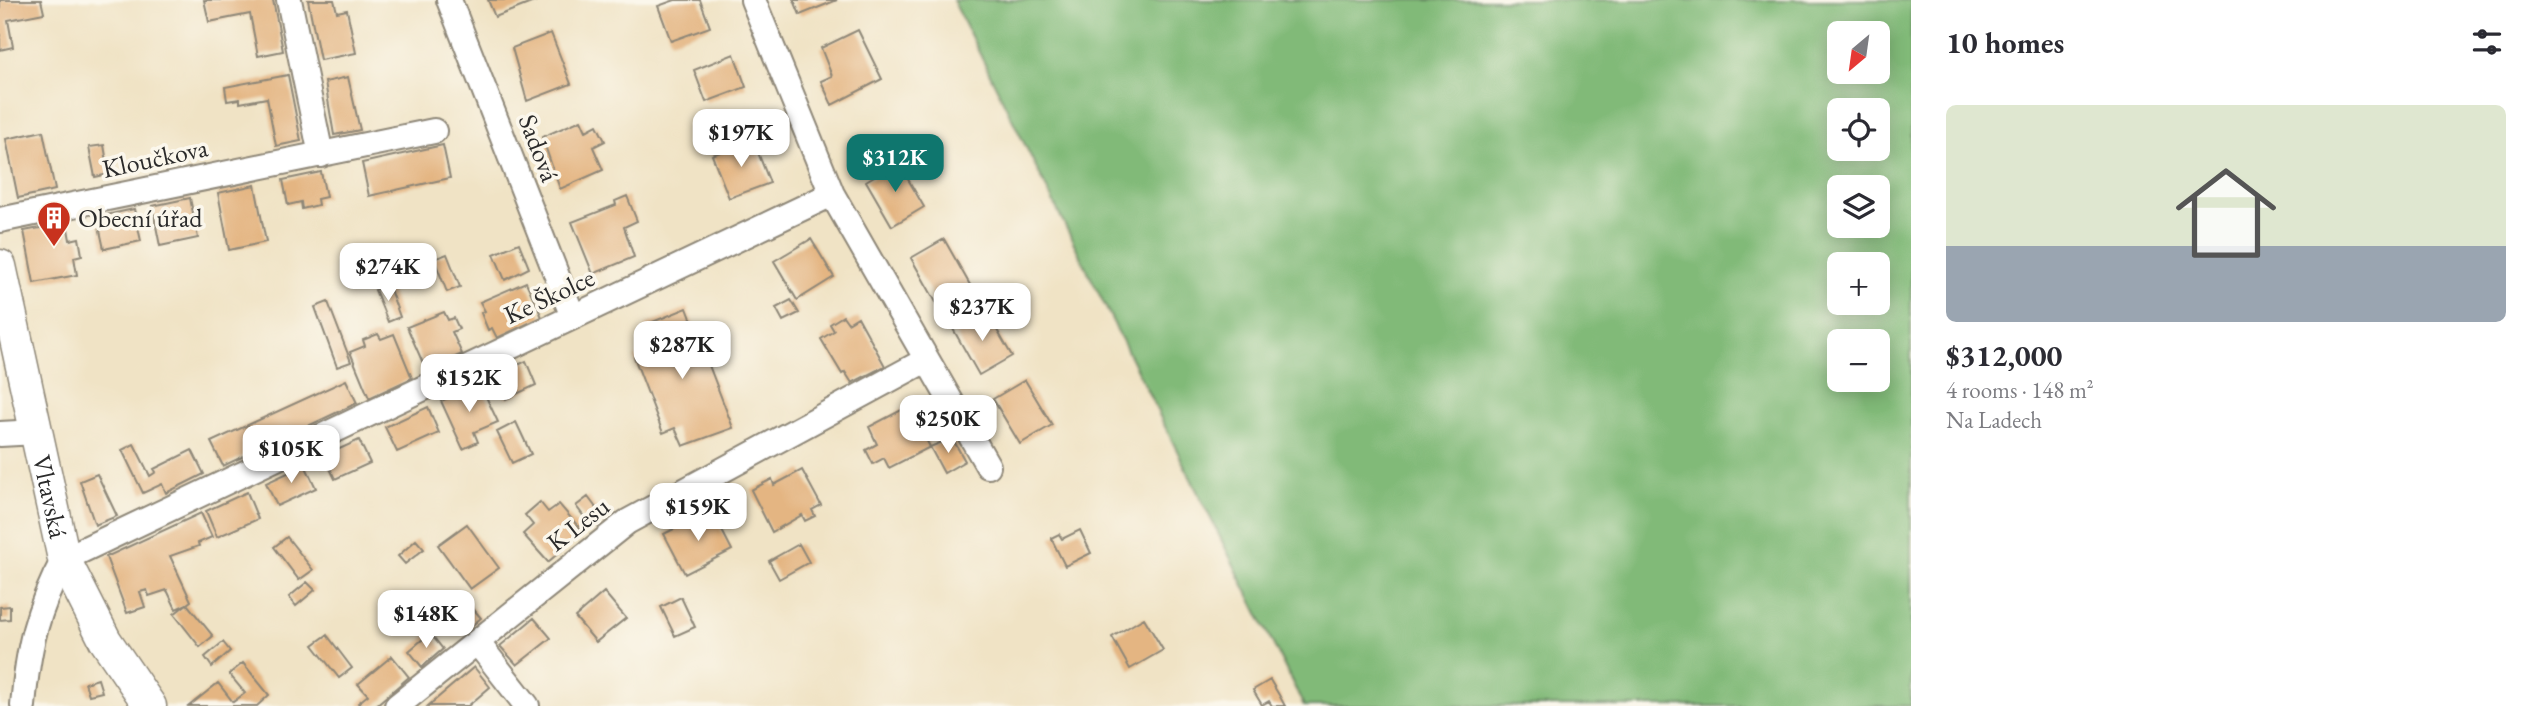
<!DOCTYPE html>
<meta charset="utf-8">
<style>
body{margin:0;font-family:"EB Garamond",serif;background:#f7f7f7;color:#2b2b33;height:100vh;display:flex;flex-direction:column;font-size:26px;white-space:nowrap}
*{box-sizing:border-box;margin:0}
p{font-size:23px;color:#7c7c81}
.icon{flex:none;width:38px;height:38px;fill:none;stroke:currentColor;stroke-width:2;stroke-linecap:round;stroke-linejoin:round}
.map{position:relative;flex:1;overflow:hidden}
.panel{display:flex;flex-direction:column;background:#fff;width:630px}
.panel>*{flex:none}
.needle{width:46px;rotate:209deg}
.controls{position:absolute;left:1827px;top:21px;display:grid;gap:14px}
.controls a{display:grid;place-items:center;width:63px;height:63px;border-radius:10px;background:#fff;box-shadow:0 4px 18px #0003;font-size:35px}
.price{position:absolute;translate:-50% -60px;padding:0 16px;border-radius:14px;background:#fff;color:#222;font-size:23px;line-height:46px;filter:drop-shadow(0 2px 4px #0008)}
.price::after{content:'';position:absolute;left:50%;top:42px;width:21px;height:16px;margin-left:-10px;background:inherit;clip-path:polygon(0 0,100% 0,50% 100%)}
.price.current{background:#0f766e;color:#fff}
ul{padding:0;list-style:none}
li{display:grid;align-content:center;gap:14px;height:371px;padding:0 35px}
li+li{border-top:2px solid #e1e1e2}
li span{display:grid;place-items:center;height:217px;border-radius:10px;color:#555}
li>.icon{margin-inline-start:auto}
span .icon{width:126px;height:126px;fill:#fffc;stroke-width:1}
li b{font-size:30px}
h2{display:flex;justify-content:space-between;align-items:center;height:84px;padding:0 35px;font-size:30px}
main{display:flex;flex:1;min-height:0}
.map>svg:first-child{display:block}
.forest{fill:#81ba78;stroke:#567252;stroke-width:2;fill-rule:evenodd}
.building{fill:#e4b582}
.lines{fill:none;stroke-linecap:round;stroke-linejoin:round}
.minor-casing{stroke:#8e8778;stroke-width:28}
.tertiary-casing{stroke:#8e8778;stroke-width:35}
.minor{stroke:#fff;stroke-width:24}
.tertiary{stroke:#fff;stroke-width:32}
.labels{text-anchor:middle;stroke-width:7;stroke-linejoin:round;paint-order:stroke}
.street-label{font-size:26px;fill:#2b2b2b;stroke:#fbf7ec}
.poi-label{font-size:26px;fill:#2b2b2b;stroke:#fbf7ec;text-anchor:start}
</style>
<main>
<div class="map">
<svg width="1911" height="706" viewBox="0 0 1911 706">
<rect width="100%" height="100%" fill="#fbf7ec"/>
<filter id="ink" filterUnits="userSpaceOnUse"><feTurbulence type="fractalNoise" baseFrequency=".0143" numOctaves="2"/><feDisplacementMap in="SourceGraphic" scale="14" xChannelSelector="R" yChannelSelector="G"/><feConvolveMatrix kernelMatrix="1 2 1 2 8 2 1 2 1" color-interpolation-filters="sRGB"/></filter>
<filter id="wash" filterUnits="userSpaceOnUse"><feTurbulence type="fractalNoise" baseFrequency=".00686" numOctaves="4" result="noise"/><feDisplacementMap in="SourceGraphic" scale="28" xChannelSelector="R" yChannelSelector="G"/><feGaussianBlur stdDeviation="1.57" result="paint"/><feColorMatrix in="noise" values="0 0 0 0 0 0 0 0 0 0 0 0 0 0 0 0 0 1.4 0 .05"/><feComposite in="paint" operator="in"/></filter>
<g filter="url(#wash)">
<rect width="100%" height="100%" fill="#f0e3c5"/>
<path class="forest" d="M953 0H1911V706H1304ZM1839 33H1878V72H1839ZM1839 110H1878V149H1839ZM1839 187H1878V226H1839ZM1839 264H1878V303H1839ZM1839 341H1878V380H1839Z"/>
<g id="blocks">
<path class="building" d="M0 0H41L44 13 8 20 13 47 0 50Z
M204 0H273L283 51 258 56 250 14 209 22Z
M308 0H334L337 12 347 10 356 53 320 60Z
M488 0H539L495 17Z
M675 0H700L710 27 671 41 658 6Z
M794 0H837L800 15Z
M858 30 882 79 832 105 821 81 832 76 821 48Z
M551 33 571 84 527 101 512 48Z
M734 54 746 87 706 102 694 70Z
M288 75 301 141 276 146 267 98 240 103V99L227 101 225 87Z
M348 77 360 130 334 135 325 82Z
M581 120 586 131 597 125 605 141 593 147 603 170 560 189 542 137Z
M43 131 55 190 18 198 6 139Z
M753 140 770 183 729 198 712 155Z
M104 145 109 174 95 177 89 147Z
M443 145 450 178 369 196 362 163Z
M898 162 924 207 892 226 866 181Z
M321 172 326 197 317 199 318 205 302 209 301 202 288 205 283 180Z
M255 185 266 242 229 250 218 193Z
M627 196 637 221 624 227 634 257 593 274 572 222 616 205 615 201Z
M190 198 198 238 160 246 152 206Z
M134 209 141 241 104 249 97 217Z
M67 223 70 240 79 238 82 255 74 257 77 275 34 283 24 231Z
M811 239 834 277 797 300 774 261Z
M944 239 970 285 937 304 911 258Z
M519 243 529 268 505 280 494 254Z
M447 254 460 287 447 292 434 259Z
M526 282 542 317 497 338 492 328 488 330 481 313 485 311 480 302Z
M388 284 400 317 388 322 375 290Z
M791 300 799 313 783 321 776 308Z
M328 302 351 362 337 367 315 307Z
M687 308 733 428 683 446 675 428 663 433 634 357 654 349 645 325Z
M986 311 1012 356 979 375 953 329Z
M444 312 448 320 454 318 459 329 452 332 462 354 426 370 407 327Z
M843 316 848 323 858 317 885 366 852 383 845 372 842 374 821 339 834 331 830 324Z
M378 334 381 339 394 334 412 378 369 398 350 352 365 346 363 340Z
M526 361 536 385 506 399 495 376Z
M346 380 357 403 223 466 211 442Z
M1025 380 1052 425 1020 444 993 399Z
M480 384 498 422 474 432 478 442 463 449 441 401Z
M909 406 930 447 889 468 884 458 873 464 866 450 877 444 869 427Z
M428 407 439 433 397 452 385 427Z
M516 422 531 454 512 463 497 432Z
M952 438 965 461 944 473 930 447Z
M359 440 370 463 335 479 324 456Z
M134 444 150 476 156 472 154 469 192 450 204 474 166 493 162 484 143 493 122 450Z
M305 465 316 488 277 506 266 483Z
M802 470 821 505 812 510 815 516 805 521 802 515 772 532 751 490 772 479 774 485Z
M97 474 117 516 95 525 80 481Z
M247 492 258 519 217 537 206 511Z
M588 497 603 517 591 526 576 506Z
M540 502 548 512 559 504 583 532 548 562 523 534 533 525 525 515Z
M201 513 212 537 198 543 199 546 170 556 191 601 187 604 213 636 200 647 174 614 187 604 176 609 167 590 149 596 147 590 140 592 145 607 127 613 106 557Z
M713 513 732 550 685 574 664 534 695 518 697 522Z
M467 524 499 568 470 589 438 545Z
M1080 530 1091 553 1065 566 1051 538 1059 534 1062 539Z
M287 537 313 570 299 580 274 547Z
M416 540 424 549 405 564 398 556Z
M799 544 809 562 779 579 769 561Z
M307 582 315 590 296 606 289 597Z
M604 592 626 618 596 642 575 617Z
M681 597 695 627 675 636 661 607Z
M464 598 481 618 469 628 452 608Z
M10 606V619L0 620V607Z
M534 618 551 638 517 665 500 646Z
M1144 618 1163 650 1130 669 1112 637Z
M430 633 443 649 422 667 409 651Z
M327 635 352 668 339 678 313 645Z
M223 642 230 651 212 667 205 657Z
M392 656 409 677 375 706H361L358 703 368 695 358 684Z
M243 663 269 695 257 706H189L218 683 233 702 245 693 229 674Z
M474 667 490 687 468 706H428Z
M98 679 102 692 89 695 85 683Z
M1270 680 1279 695 1285 706H1272L1269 701 1262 705 1253 690Z"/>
</g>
</g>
<g filter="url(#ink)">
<use href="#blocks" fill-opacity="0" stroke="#8e8778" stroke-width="2"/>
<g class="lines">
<g class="minor-casing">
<path id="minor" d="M289 0 321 155
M449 0 573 317
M753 0 832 194 988 466
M0 220 434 131
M0 434 37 432
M477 642 527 706
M23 706C28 648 36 611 64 559L832 194
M397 706 627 522 926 360"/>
</g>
<g class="tertiary-casing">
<g id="tertiary">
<path id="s1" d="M0 266 64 559 105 640 150 706"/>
</g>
</g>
<use href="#minor" class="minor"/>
<use href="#tertiary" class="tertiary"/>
</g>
</g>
<defs>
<g id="building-pin" transform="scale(1.75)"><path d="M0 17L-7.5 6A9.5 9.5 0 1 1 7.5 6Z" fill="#c8321e" stroke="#fbf7ec"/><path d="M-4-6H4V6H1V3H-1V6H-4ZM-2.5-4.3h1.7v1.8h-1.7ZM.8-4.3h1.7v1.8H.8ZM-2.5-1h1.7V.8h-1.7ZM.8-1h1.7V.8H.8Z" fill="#fff"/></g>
</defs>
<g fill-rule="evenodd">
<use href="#building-pin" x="54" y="218"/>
</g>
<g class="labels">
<g class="street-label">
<text transform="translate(539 148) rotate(69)" y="9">Sadová</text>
<text transform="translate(155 158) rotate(-12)" y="9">Kloučkova</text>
<text transform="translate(549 296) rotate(-25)" y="9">Ke Školce</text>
<text dy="9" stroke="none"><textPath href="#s1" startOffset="236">Vltavská</textPath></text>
<text transform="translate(578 524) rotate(-38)" y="9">K Lesu</text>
</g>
<g class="poi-label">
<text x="78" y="227">Obecní úřad</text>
</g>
</g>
</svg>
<div class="controls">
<a><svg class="needle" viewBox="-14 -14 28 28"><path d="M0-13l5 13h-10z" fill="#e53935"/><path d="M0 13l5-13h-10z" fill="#7c7c81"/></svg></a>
<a><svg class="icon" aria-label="locate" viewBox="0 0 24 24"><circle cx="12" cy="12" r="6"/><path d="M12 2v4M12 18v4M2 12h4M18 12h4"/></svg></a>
<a><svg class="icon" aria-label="layers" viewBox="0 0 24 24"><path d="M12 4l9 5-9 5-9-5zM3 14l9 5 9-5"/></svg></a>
<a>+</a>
<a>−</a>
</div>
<b class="price" style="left:741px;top:169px">$197K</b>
<b class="price current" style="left:895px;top:194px">$312K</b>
<b class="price" style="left:388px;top:303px">$274K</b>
<b class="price" style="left:982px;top:343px">$237K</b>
<b class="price" style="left:682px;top:381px">$287K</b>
<b class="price" style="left:469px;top:414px">$152K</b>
<b class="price" style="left:948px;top:455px">$250K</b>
<b class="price" style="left:291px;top:485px">$105K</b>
<b class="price" style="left:698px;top:543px">$159K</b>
<b class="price" style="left:426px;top:650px">$148K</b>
</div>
<section class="panel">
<h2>10 homes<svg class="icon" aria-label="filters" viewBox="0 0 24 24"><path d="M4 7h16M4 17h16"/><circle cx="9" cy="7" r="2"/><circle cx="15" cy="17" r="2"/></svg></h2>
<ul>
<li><span style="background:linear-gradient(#dfe7d0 65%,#9aa5b1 0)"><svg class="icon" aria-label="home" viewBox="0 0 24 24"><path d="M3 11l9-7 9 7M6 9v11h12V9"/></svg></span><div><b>$312,000</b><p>4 rooms · 148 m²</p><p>Na Ladech</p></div></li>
</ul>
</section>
</main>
